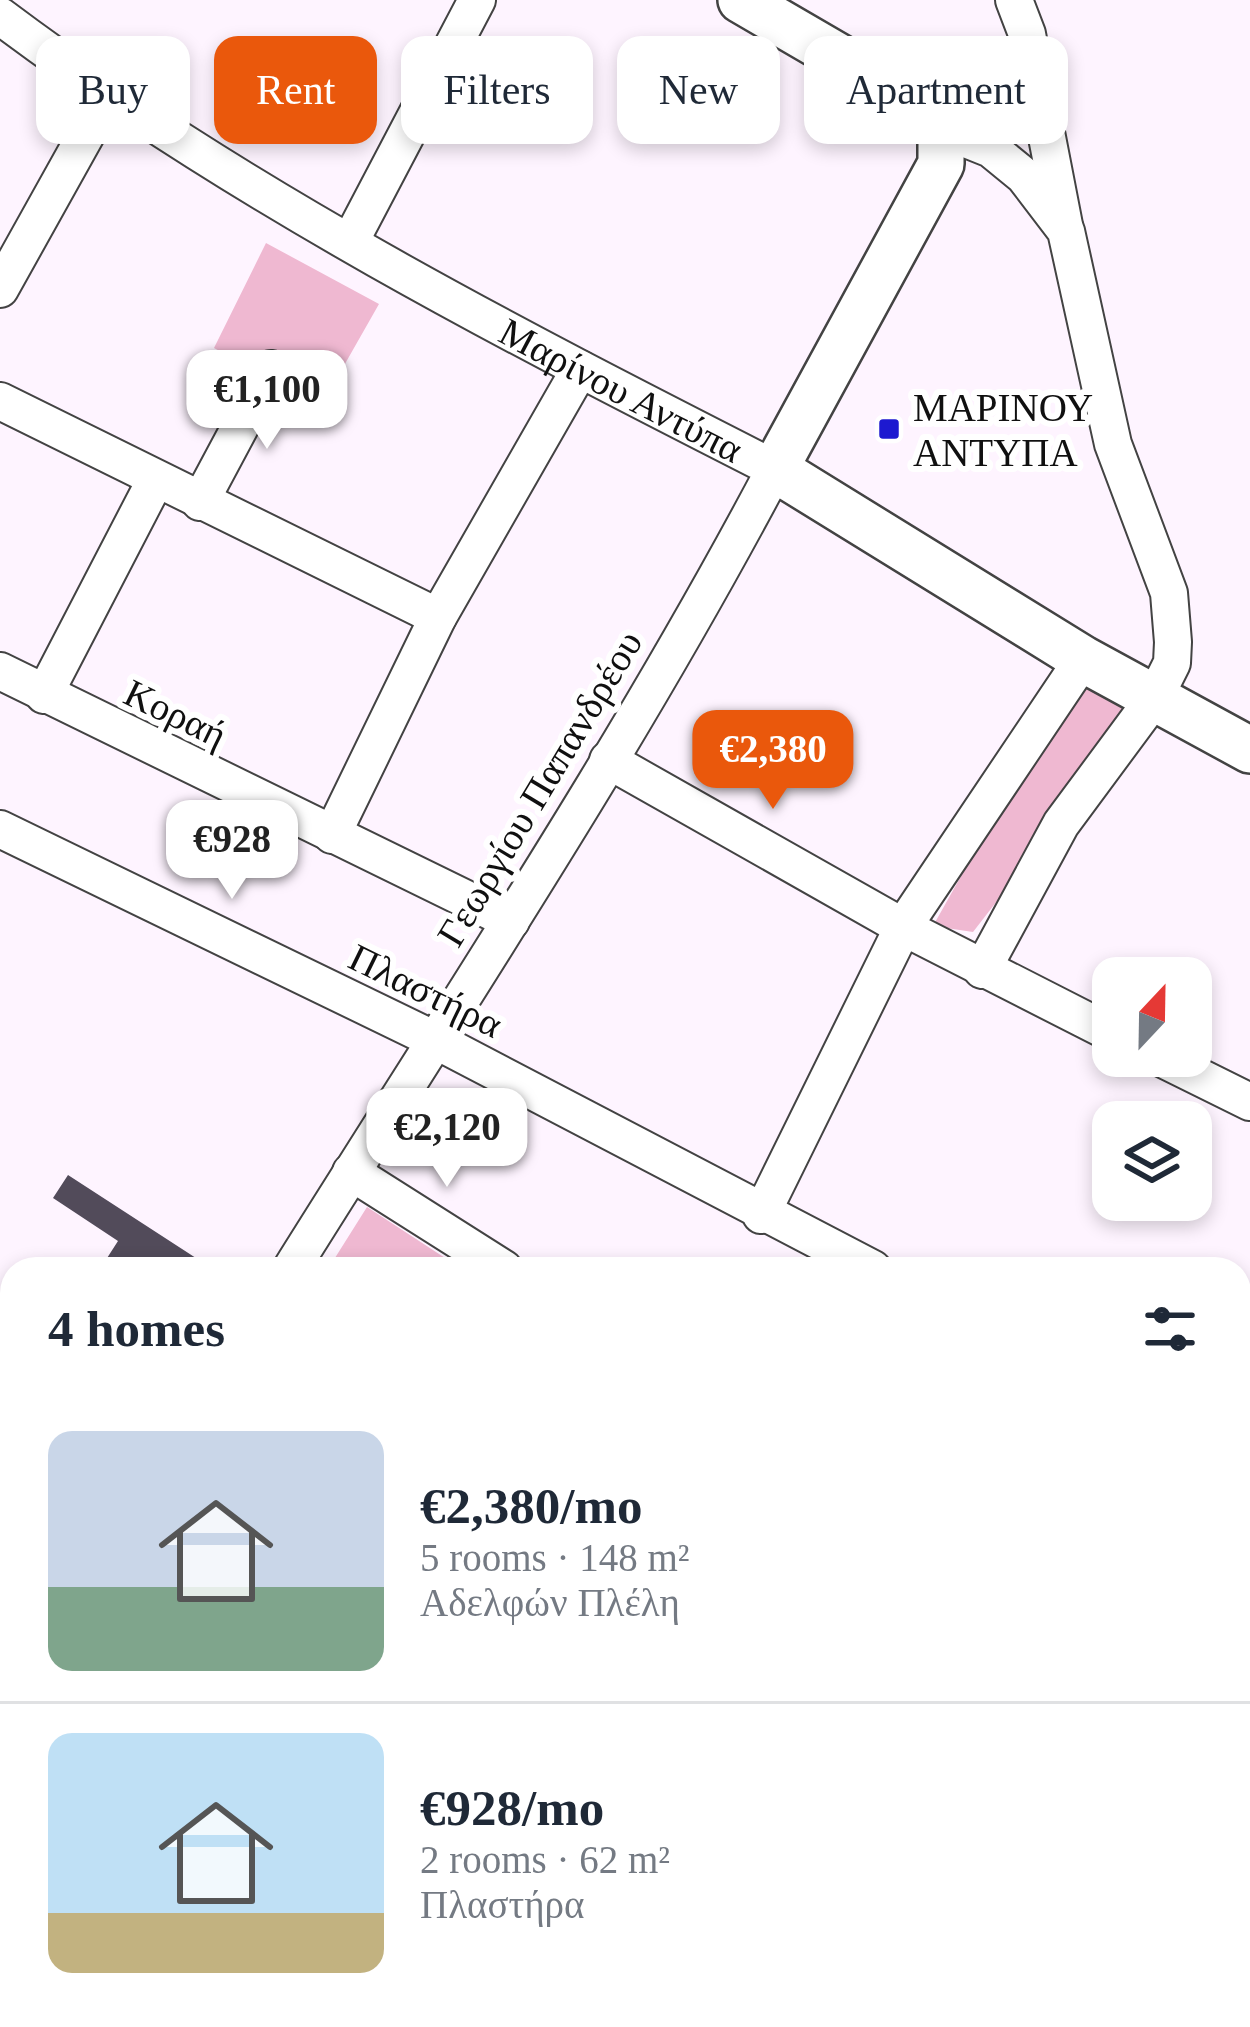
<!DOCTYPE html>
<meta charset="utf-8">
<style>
body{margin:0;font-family:"Times New Roman",serif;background:#f2f2f3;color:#1f2937;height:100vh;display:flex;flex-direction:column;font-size:45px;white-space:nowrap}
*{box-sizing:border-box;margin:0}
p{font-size:39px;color:#747a83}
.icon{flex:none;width:66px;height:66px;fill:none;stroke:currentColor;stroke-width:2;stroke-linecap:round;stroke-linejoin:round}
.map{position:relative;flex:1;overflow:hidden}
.side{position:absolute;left:0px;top:1257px;width:1251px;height:771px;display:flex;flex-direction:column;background:#fff;border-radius:36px 36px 0 0;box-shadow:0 6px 18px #0003}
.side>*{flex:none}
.guide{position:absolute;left:36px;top:36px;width:1179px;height:108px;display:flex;gap:24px}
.needle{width:78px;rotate:22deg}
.buttons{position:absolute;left:1092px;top:957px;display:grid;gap:24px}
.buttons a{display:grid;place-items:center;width:120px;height:120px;border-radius:24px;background:#fff;box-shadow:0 6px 18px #0003;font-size:60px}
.price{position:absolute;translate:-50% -102px;padding:0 27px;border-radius:24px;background:#fff;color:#222;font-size:39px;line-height:78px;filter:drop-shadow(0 3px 6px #0008)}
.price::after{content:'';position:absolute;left:50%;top:72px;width:36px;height:27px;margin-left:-18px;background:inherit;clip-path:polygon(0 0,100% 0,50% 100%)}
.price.on{background:#ea580c;color:#fff}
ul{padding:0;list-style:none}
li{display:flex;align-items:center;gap:36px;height:300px;padding:0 48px}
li+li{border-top:3px solid #e0e1e3}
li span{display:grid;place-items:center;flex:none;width:336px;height:240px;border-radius:24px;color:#555}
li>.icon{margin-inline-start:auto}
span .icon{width:144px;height:144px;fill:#fffc;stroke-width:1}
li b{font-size:51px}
h2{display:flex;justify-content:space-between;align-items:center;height:144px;padding:0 48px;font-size:51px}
.pill{padding:0 42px;border-radius:24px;background:#fff;box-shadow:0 6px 18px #0003;font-size:42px;line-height:108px}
.pill.on{background:#ea580c;color:#fff}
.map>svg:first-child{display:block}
.green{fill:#efb8d1}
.building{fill:#524b5a}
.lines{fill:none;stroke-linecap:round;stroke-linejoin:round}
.service-casing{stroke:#434343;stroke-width:22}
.minor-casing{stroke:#434343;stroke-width:40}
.tertiary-casing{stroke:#434343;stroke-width:50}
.path{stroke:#323232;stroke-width:6;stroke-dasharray:12 6;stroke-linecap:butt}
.service{stroke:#fff;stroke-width:18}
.minor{stroke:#fff;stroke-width:36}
.tertiary{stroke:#fff;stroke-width:45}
.poi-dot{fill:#1d19d0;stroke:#fff;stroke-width:4.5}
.labels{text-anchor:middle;stroke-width:12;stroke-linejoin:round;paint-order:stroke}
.street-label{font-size:39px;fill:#101010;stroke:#fff}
.poi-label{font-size:39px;fill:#101010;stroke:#fff;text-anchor:start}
</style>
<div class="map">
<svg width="1250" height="2027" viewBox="0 0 1250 2027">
<rect width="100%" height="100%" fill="#fef4ff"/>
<path class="green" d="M266 243 379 304 321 406 214 348Z
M1074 675 1144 712 973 932 933 926Z
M367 1207 462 1269H328Z"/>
<path class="building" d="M68 1175 199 1260 193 1269H100L118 1241 53 1198Z"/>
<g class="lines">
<g class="service-casing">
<path id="service" d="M398 2016 416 2027
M287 2027 294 2016"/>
</g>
<g class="minor-casing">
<g id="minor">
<path d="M1014 0 1027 34 1064 225"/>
<path id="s1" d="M0 16C238 195 510 334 775 469 630 744 456 1005 291 1269"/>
<path d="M941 129 991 149 1024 176 1066 231 1113 444 1169 593 1173 642 1172 663 1155 697 1061 824 982 970"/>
<path d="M351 240 477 0"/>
<path d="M0 289 107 97"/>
<path d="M0 401 438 617"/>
<path d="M200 502 271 369"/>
<path d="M0 671 511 921"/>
<path d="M44 695 155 481"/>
<path d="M608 760 903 927 1113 1034"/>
<path d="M0 829 433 1039 873 1269"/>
<path d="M332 835 438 617 580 369"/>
<path d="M1157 1056 1250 1102"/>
<path d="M351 1172 504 1269"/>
<path d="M761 1215 903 927 1083 659"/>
<path d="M1239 1439 1250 1419"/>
<path d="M0 1495 12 1501"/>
<path d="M0 1847 12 1853"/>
<path d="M1239 1854 1250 1860"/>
</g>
</g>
<g class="tertiary-casing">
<path id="tertiary" d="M741 0 901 93 941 129V164L775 469 1083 659 1250 750"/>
</g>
<path class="path" d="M845 2016 862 2027"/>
<use href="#service" class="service"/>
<use href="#minor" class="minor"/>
<use href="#tertiary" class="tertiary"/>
</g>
<rect class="poi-dot" x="877" y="417" width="24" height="24" rx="6"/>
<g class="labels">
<g class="street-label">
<text dy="14" stroke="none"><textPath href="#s1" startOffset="726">Μαρίνου Αντύπα</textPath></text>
<text transform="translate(176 713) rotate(26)" y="14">Κοραή</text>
<text transform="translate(539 788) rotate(-59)" y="14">Γεωργίου Παπανδρέου</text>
<text transform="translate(426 990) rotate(26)" y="14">Πλαστήρα</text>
</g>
<g class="poi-label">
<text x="913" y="421">ΜΑΡΙΝΟΥ<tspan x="913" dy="45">ΑΝΤΥΠΑ</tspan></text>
</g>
</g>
</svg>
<div class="buttons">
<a><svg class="needle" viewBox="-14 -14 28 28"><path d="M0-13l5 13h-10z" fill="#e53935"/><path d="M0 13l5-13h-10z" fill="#747a83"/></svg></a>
<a><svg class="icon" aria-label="layers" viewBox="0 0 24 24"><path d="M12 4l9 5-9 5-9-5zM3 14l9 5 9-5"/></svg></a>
</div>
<b class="price" style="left:267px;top:452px">€1,100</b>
<b class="price on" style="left:773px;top:812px">€2,380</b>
<b class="price" style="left:232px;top:902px">€928</b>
<b class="price" style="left:447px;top:1190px">€2,120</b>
<div class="guide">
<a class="pill">Buy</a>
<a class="pill on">Rent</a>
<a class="pill">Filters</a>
<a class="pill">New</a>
<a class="pill">Apartment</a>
</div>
<section class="side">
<h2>4 homes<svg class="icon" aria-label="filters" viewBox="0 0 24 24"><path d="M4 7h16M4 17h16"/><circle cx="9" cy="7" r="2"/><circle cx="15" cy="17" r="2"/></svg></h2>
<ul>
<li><span style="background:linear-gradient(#c9d6e8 65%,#7fa58c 0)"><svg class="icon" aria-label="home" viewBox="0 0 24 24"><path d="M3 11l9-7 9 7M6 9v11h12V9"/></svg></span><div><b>€2,380/mo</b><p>5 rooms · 148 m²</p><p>Αδελφών Πλέλη</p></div></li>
<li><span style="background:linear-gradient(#bfe0f5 75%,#c2b280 0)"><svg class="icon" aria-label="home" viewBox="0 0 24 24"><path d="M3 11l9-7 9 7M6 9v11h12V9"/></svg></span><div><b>€928/mo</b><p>2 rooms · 62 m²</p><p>Πλαστήρα</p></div></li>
</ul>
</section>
</div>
